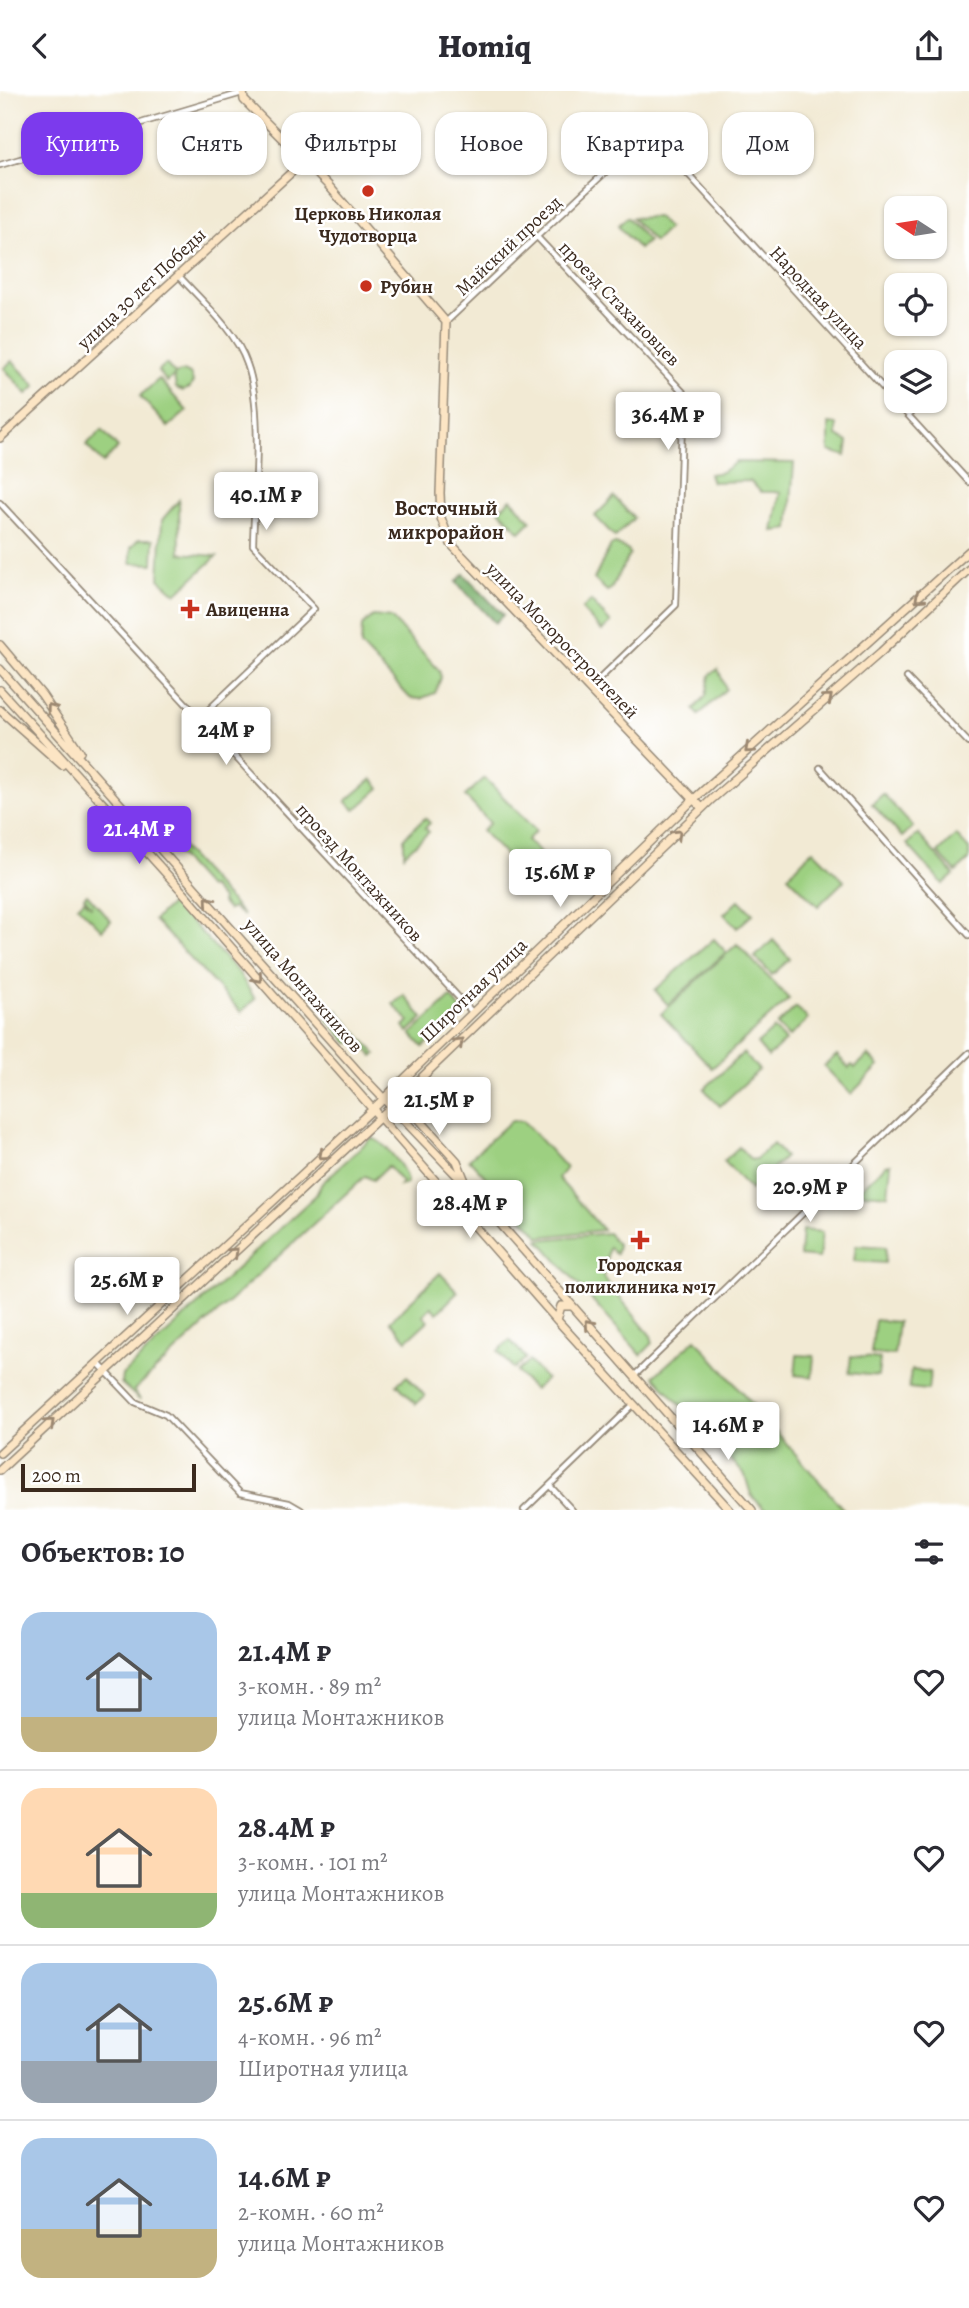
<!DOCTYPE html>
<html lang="ru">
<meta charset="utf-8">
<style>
body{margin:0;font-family:Alegreya,serif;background:#f2f2f3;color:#2b2b33;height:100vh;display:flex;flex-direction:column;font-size:26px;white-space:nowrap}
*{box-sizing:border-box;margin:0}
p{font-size:23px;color:#7c7c81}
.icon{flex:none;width:38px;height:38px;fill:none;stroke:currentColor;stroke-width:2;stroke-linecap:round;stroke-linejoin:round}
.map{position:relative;height:1419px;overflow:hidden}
.drawer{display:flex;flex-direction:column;background:#fff;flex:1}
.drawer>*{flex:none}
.hud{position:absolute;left:21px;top:21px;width:928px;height:63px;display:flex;gap:14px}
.needle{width:46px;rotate:282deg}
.tools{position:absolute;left:884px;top:105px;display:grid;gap:14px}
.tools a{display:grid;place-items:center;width:63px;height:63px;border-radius:14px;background:#fff;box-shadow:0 2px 5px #0004;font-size:35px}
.scale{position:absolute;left:21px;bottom:18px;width:175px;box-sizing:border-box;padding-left:7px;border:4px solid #3b2a1e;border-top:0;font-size:19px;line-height:24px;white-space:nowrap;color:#3b2a1e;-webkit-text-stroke:5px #fff;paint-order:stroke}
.price{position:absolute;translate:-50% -60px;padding:0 16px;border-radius:7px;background:#fff;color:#222;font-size:23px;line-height:46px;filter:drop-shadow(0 2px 4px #0008)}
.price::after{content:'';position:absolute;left:50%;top:42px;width:21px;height:16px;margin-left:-10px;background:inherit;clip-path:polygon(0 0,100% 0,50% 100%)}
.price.active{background:#7c3aed;color:#fff}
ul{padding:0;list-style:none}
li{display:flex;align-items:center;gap:21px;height:175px;padding:0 21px}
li+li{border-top:2px solid #e1e1e2}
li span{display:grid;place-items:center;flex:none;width:196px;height:140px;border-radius:21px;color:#555}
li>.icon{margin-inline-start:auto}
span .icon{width:84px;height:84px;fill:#fffc;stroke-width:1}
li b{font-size:30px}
h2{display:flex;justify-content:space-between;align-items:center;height:84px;padding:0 21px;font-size:30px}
.pill{padding:0 24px;border-radius:21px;background:#fff;box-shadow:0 2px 5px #0004;font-size:24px;line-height:63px}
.pill.active{background:#7c3aed;color:#fff}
header{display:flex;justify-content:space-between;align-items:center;height:91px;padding:0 21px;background:#fff;font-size:32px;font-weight:800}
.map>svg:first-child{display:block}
.green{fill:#9dd081;stroke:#6c7d50;stroke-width:2}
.forest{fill:#7eb26f;stroke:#5c6e46;stroke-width:2}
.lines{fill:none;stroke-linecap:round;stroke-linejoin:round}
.street-casing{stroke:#968a79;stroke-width:8}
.secondary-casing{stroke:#968a79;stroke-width:10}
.street{stroke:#fff;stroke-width:4.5}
.secondary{stroke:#fce5c4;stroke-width:7}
.oneway{stroke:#9c8871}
.poi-dot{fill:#c8321e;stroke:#fff;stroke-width:2.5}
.labels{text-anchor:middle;stroke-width:5;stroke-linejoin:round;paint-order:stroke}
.poi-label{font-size:19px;font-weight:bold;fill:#3b2a1e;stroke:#fff}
.street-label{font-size:19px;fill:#3b2a1e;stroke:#fff}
.neighbourhood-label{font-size:21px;font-weight:bold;fill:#3b2a1e;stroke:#fff}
</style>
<header><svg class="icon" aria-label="back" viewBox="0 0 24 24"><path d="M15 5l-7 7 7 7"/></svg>Homiq<svg class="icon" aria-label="share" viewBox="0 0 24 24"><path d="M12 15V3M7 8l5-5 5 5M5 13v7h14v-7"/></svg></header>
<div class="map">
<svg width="969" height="1419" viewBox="0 0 969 1419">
<rect width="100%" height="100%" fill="#fff"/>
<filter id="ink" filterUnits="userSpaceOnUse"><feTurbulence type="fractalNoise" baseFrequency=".0143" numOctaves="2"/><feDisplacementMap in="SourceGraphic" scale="14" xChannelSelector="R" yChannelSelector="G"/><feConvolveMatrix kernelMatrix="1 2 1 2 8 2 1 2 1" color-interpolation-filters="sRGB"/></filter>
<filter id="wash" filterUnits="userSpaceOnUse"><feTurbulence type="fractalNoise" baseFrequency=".00686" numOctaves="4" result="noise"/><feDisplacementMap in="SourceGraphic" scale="28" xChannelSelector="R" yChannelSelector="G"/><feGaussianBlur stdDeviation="1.57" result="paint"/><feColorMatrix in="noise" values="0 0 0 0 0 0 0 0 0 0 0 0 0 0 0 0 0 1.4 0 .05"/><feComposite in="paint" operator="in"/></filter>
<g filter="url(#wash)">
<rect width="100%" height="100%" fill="#f2ead4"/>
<path class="green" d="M737 23 760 45 749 55 727 33Z
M627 126 648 150 639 158 618 135Z
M657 126 668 137 654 151 632 127Z
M12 270 36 295 27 303 4 277Z
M166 273 175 283 184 280 190 283 193 291 190 297 183 300 176 297 174 285 167 291 158 280Z
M159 288 187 320 168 336 140 305Z
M829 333 837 334V345L848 351 846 365 829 360Z
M102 339 118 357 103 372 86 354Z
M736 371 794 372 789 438 773 440 780 401H761L750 390 712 391 709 383 722 381Z
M614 406 634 427 615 446 595 425Z
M511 408 531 430 520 441 499 419Z
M179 409 180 462 217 465 176 503 159 488 162 429Z
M139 448H154L153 473 131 472V457Z
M616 453 628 459 630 463 611 498 607 500 594 488 611 454Z
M591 510 611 532 602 540 582 518Z
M373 525 391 527 439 579 441 587 435 602 420 608 410 607 361 555 362 535Z
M718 578 726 598 699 624 694 618 706 605 710 584Z
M485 687 536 740 527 749 548 770 529 789 482 740 490 732 465 705Z
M372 688 380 697 355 719 346 710Z
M883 703 913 736 902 746 872 713Z
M425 727 430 732 425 737 429 741 404 764V747Z
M918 743 954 784 943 793 907 753Z
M956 744 969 758V769L956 781 938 762Z
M177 751 243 824 244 825 233 817 228 819 221 811 222 808 211 796 208 797 173 758Z
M813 759 844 790 818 815 788 785Z
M554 768 564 778 542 799 532 789Z
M87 803 111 830 102 839 78 815 84 809 92 816 84 806Z
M739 809 753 823 737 837 724 823Z
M173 811 239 882 255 908 241 921 154 829Z
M714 848 726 861 668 914 655 899Z
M773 849 790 868 772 884 755 866Z
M737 853 789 908 712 977 661 923Z
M404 904 423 927 408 941 404 935 409 930 393 913Z
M451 906 463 921 423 956 411 943Z
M796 916 808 928 789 946 777 934Z
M337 919 376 963 373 965 359 951 348 952 326 927Z
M774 938 785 950 768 966 757 953Z
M743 962 759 979 720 1015 704 998Z
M837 964 849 977 852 974 855 977 868 964 879 975 851 1003 824 975Z
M511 1030H523L566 1077 558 1087 603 1139 540 1146 469 1068Z
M371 1047C384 1050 408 1079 407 1093L399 1095 402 1091 388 1075 373 1089 365 1085 134 1299 140 1309 121 1292 122 1284 316 1104 322 1092Z
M773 1053 785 1066 751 1099 724 1070 739 1056 751 1069 756 1068Z
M891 1073 888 1104 863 1102 860 1098 886 1074Z
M802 1139 822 1141 819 1167 800 1165Z
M608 1142 618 1154 616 1163 609 1156 603 1186 651 1245 653 1252 641 1264 539 1149Z
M856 1154 886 1156 885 1172 854 1170Z
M440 1182 458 1201 437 1222 431 1216 423 1224 428 1230 407 1249 390 1230Z
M875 1229 898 1231 894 1264 871 1262Z
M696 1248 844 1419H765L751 1404 745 1384 654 1285Z
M510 1249 526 1267 514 1278 498 1260Z
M797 1264 814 1265 812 1286 795 1284Z
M851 1265 880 1268 878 1285 849 1282Z
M529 1270 546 1288 534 1299 517 1281Z
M911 1279 930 1281 928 1299 909 1297Z
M407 1285 425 1305 416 1313 397 1293Z"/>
<path class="forest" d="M464 483 503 524 495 532 456 491Z"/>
</g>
<g filter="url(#ink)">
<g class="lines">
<g class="street-casing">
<path id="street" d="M0 74 242 2
M537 146 683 301 676 514 590 597
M179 185C202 210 236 240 247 273 264 319 254 404 253 454L314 518 198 629
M446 231 649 40 969 391
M0 412 473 922
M907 587 969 652
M820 677 969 844
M98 1272 135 1311 166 1324 240 1402 289 1412 301 1419
M634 1285 969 962
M550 1395 572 1419
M524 1419 633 1314"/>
</g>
<g class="secondary-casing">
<path id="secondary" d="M243 0 244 9 328 94 446 231 440 402 441 427 451 453 702 717
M0 347 304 70
M0 554 42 604 80 661
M0 578 363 986 467 1095 752 1419
M0 599 181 799 557 1229 730 1419
M0 619 62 674
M409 998 410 1018 457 1070 467 1095
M557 1229 561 1215H572
M0 1362 373 1018 694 708 969 460
M0 1379 392 1015 712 708 881 561 969 478"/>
</g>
<use href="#street" class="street"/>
<use href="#secondary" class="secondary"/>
</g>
<defs><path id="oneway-chevron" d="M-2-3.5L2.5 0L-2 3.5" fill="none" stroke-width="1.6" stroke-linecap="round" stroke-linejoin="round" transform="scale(1.75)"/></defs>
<g class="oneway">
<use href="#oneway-chevron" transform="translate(919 507) rotate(138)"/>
<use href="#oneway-chevron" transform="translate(828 607) rotate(-41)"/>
<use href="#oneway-chevron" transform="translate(51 617) rotate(-126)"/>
<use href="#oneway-chevron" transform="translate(749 658) rotate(138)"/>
<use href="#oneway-chevron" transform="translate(677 743) rotate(-44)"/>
<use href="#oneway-chevron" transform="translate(209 810) rotate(-131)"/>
<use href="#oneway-chevron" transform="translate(258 887) rotate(49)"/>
<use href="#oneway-chevron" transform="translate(459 951) rotate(-44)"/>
<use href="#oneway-chevron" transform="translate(323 1064) rotate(139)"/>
<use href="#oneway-chevron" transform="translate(234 1161) rotate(-43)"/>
<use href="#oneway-chevron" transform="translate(589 1233) rotate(-131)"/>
<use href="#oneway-chevron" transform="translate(50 1332) rotate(-43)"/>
</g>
</g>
<g class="poi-dot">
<circle cx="368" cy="100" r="7"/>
<circle cx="366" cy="195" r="7"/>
<path d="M186.5 507.5h7v7h7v7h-7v7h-7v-7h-7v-7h7z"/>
<path d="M636.5 1138.5h7v7h7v7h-7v7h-7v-7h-7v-7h7z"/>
</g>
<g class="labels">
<g class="poi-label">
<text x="368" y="129">Церковь Николая<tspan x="368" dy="22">Чудотворца</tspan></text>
<text x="380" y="202" text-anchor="start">Рубин</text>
<text x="206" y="525" text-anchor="start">Авиценна</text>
<text x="640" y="1180">Городская<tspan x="640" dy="22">поликлиника №17</tspan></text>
</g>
<g class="street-label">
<text transform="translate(508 154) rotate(-43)" y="7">Майский проезд</text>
<text transform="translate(141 197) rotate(-43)" y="7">улица 30 лет Победы</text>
<text transform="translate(819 206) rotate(47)" y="7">Народная улица</text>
<text transform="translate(620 212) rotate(46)" y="7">проезд Стахановцев</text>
<text transform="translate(563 549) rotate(46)" y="7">улица Моторостроителей</text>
<text transform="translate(360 781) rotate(48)" y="7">проезд Монтажников</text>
<text transform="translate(304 894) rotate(49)" y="7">улица Монтажников</text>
<text transform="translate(473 899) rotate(-44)" y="7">Широтная улица</text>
</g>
<g class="neighbourhood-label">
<text x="446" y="424">Восточный<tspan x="446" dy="24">микрорайон</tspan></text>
</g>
</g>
</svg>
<div class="tools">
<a><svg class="needle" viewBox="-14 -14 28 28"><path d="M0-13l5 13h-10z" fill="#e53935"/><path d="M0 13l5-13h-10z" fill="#7c7c81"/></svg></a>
<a><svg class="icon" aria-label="locate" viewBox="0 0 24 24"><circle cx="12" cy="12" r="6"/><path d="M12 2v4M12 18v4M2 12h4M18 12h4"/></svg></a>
<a><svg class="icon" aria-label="layers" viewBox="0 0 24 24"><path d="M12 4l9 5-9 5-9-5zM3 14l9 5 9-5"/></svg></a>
</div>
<div class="scale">200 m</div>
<b class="price" style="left:668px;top:361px">36.4M ₽</b>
<b class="price" style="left:266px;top:441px">40.1M ₽</b>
<b class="price" style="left:226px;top:676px">24M ₽</b>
<b class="price active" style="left:139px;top:775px">21.4M ₽</b>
<b class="price" style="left:560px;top:818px">15.6M ₽</b>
<b class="price" style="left:439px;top:1046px">21.5M ₽</b>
<b class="price" style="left:810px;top:1133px">20.9M ₽</b>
<b class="price" style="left:470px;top:1149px">28.4M ₽</b>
<b class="price" style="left:127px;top:1226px">25.6M ₽</b>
<b class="price" style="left:728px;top:1371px">14.6M ₽</b>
<div class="hud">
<a class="pill active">Купить</a>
<a class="pill">Снять</a>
<a class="pill">Фильтры</a>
<a class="pill">Новое</a>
<a class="pill">Квартира</a>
<a class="pill">Дом</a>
</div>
</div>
<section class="drawer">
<h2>Объектов: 10<svg class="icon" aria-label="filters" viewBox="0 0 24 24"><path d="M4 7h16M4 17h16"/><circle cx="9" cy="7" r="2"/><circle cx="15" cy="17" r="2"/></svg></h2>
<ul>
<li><span style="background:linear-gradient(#a9c7e8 75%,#c2b280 0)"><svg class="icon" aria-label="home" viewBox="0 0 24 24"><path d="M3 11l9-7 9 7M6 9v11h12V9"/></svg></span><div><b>21.4M ₽</b><p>3-комн. · 89 m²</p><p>улица Монтажников</p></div><svg class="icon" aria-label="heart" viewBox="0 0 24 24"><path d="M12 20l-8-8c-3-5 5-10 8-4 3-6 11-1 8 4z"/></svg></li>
<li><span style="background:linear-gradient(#ffd9b3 75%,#8fb573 0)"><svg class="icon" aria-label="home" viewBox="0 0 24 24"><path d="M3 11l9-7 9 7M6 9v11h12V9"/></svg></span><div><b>28.4M ₽</b><p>3-комн. · 101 m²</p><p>улица Монтажников</p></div><svg class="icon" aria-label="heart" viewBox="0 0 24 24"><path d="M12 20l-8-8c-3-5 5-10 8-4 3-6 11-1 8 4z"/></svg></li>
<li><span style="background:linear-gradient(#a9c7e8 70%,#9aa5b1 0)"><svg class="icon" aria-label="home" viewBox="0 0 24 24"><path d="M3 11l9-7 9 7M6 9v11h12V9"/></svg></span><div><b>25.6M ₽</b><p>4-комн. · 96 m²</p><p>Широтная улица</p></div><svg class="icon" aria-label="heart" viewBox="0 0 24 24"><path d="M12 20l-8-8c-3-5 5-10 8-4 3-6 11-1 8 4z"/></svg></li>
<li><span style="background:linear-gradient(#a9c7e8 65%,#c2b280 0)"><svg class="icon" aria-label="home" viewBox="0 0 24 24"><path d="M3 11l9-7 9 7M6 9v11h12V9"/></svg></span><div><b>14.6M ₽</b><p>2-комн. · 60 m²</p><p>улица Монтажников</p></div><svg class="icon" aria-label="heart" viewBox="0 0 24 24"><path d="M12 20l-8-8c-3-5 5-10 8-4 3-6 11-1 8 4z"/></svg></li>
</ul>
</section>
